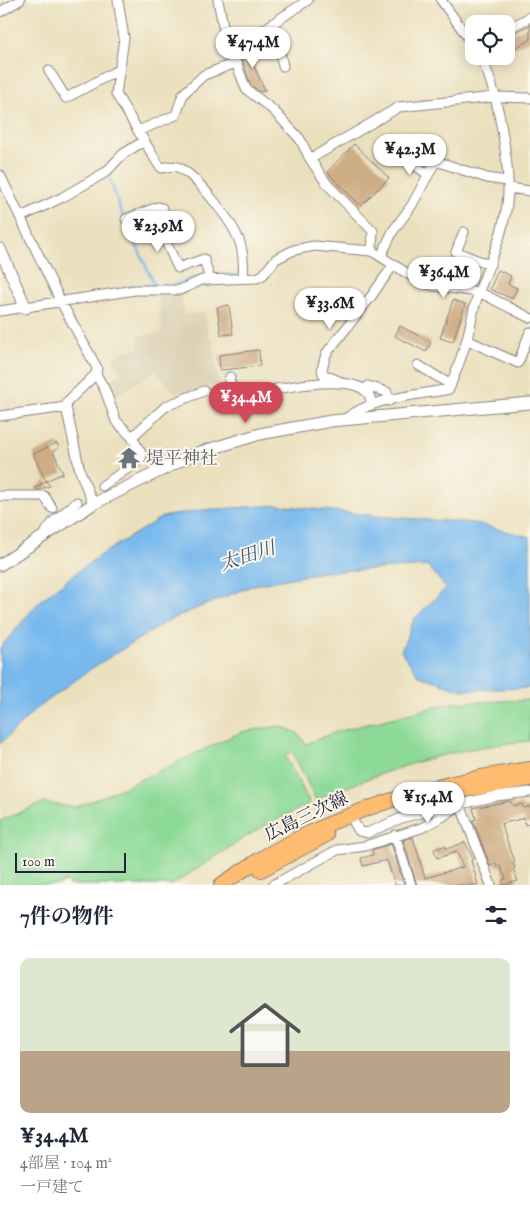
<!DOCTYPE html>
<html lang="ja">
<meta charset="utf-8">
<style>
body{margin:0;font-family:"IM FELL English","Noto Serif JP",serif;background:#f6f6f7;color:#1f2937;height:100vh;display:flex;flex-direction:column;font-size:19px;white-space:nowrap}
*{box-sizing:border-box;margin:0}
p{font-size:16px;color:#747a83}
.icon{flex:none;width:28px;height:28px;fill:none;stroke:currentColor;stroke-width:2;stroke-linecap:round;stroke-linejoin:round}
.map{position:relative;height:885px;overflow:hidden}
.drawer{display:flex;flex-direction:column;background:#fff;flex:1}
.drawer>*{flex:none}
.buttons{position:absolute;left:465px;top:15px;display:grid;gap:10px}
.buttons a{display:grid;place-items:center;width:50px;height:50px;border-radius:10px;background:#fff;box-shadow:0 2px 12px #0003;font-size:25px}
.scale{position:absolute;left:15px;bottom:12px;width:111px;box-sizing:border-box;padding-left:5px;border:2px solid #22223b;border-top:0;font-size:14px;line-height:18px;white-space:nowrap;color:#22223b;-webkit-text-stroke:4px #fbf7ec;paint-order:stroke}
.price{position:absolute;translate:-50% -42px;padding:0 11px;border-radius:18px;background:#fff;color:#222;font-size:16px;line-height:32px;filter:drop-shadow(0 1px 2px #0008)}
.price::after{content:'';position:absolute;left:50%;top:30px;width:15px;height:11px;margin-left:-8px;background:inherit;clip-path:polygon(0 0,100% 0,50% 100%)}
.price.on{background:#d1495b;color:#fff}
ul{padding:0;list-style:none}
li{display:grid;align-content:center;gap:10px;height:265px;padding:0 20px}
li span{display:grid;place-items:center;height:155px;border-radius:10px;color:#555}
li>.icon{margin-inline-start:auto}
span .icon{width:90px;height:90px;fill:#fffc;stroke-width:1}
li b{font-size:21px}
h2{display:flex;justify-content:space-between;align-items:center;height:60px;padding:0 20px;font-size:21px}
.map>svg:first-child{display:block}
.built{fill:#dacfb2}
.green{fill:#8dda97;stroke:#587e69}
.water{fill:#78b9ed;stroke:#4d6e94}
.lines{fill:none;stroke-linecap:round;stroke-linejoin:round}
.stream{stroke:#78b9ed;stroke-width:2.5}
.building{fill:#ceac84}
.minor-casing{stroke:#86817c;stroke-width:11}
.tertiary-casing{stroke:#86817c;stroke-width:13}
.primary-casing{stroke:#86817c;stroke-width:16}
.minor{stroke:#fff;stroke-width:9}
.tertiary{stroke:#fff;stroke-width:11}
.primary{stroke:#fdbc70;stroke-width:14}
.labels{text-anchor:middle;stroke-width:4;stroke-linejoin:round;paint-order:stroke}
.worship-label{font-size:18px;fill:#5b616d;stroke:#fbf7ec;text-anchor:start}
.street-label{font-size:18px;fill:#22223b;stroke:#fbf7ec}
.water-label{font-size:19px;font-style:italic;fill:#405779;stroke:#fbf7ec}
</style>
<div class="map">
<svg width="530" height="885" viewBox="0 0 530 885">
<rect width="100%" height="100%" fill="#fbf7ec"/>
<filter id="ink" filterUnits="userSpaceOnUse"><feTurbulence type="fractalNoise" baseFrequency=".02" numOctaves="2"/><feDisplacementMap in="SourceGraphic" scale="10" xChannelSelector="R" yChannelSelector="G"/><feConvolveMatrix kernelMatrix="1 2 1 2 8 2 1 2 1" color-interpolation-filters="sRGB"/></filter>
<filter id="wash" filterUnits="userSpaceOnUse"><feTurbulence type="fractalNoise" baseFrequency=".0096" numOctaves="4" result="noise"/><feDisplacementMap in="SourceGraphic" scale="20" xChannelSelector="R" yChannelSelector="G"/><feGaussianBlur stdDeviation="1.12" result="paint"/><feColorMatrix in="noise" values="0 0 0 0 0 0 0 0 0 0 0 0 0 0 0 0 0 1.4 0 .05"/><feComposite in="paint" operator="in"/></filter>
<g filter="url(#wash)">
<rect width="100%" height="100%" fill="#ebe0be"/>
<path class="built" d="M181 293 184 315 205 312 209 339H213L219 384 178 395 155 371 110 400 102 381 107 382 121 372 113 359 120 353 140 348 138 336 162 332 157 295Z"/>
<path class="green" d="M530 700V741C452 747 387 769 316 800L292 751 285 756 310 803 255 831 172 885H69L66 881 59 885H0V821L42 803 77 807 125 787 241 732 279 726 298 733 306 744 336 732 451 703Z"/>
<path class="water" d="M278 505 377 516 473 523 530 537V688L463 690 419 676 401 651 414 619 446 588 428 566 322 572 254 585 171 619 92 668 35 710 0 744V648L41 600 96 558 162 517 203 510Z"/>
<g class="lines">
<path class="stream" d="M108 173 120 209 155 286
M225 275 241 274
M173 286 195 277 204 276
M126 287 155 286"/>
</g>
<g id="blocks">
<path class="building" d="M530 25V40L506 52V37Z
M259 47 263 54 251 60 265 90 260 92 251 85 242 58 247 53Z
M354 144 389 178 361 206 327 172Z
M498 270 511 276 508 284 517 288 512 299 490 289Z
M453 300 465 304 453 342 440 338Z
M229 305 233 334 221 335 217 307Z
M400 326 431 342 426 352 395 336Z
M259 350 260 366 222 370 220 369 219 355Z
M57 443 59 448 53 451 63 473 46 481 50 486 37 490 35 488 46 481 33 454Z
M510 801 513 806 522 804 523 808 530 806V824L525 825 524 818 501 824 515 862H513L515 868 513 869 518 881 504 885 502 880 506 879 500 866 497 867 496 863 490 866 473 820 476 819 473 808Z
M413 837 425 878 463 867 457 852 437 858 434 849 445 846 446 849 465 842 473 859 471 860 478 885H417L403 840Z
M391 844 393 849 404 885H395L387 860 363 866 361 858 373 855 372 850Z"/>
</g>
</g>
<g filter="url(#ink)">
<use href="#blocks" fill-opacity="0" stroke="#86817c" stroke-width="1"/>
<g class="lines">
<g class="minor-casing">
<path id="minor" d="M118 0 124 38 116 94 158 164 162 168C167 167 173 165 178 167 197 176 231 220 239 240 244 253 244 265 243 278
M218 0 224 31 246 89 273 110 300 139 310 159 327 184 373 231 372 251
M441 0 474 46
M0 12 20 0
M273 23 283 66
M506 30 530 17
M233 59 254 36 308 0
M49 71 66 98 120 69
M138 131 176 115 183 94 204 75 235 63
M310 159 399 107 494 97 530 98
M407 159 427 174
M0 175 61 302 97 368 96 374 67 402 66 407 80 471 93 504
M509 188 530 191
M21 217 63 197 106 172 123 154 144 141
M126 219 158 207 162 208 170 224 167 231 162 233 178 268 204 259 210 280
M464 232 456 252 490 265
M381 256 393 231 412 205 434 164 439 162 487 178 507 181
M0 311 135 290H180L202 280 257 278 263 275 276 259 294 250 314 246 372 251 416 279 433 286 479 292 530 318
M467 340 518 363 530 332
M418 365 451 385
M96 374 105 390 116 421 132 437 166 406 204 391
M230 377 229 382 236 392 243 395C271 391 343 372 366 391 370 395 371 399 372 405
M341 382 323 374 322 369 326 354 370 298 394 264
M364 390 368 386 387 392 389 401
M0 416 66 407
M345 419C373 397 415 396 449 389 456 372 462 356 467 339 471 323 474 306 479 291 490 262 503 235 507 204 512 171 497 86 480 56
M102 486 140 460 142 455 132 437
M0 496H44L52 508
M42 537 54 521 77 502
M349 814 359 831 367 833 404 817 496 796 530 792
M395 835 411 885
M273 885 337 850 365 846 421 828 442 817 460 804 491 885"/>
</g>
<g class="tertiary-casing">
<path id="tertiary" d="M0 249 26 308
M0 565 93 504 194 454 260 434 331 421 530 403"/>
</g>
<g class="primary-casing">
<path id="primary" d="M457 791 530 779
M261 870 326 835
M221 885C239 873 257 860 276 850 356 806 440 781 530 769"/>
</g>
<use href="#minor" class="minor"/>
<use href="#tertiary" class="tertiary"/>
<use href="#primary" class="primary"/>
</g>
</g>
<defs>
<g id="temple-bare" transform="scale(1.725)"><path d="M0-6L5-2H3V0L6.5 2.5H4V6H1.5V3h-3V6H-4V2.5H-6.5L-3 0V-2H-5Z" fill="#6b7280" stroke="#fbf7ec" stroke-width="2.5" paint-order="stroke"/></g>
</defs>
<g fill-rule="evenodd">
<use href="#temple-bare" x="129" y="458"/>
</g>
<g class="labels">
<g class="worship-label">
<text x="146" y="464">堤平神社</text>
</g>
<g class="street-label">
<text transform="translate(306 816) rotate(-26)" y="6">広島三次線</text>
</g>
<g class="water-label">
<text transform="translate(247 555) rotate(-18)" y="7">太田川</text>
</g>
</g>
</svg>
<div class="buttons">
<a><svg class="icon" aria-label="locate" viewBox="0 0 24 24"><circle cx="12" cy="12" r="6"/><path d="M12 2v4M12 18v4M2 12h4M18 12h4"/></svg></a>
</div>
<div class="scale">100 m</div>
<b class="price" style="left:253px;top:69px">¥47.4M</b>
<b class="price" style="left:410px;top:176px">¥42.3M</b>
<b class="price" style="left:158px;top:253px">¥23.9M</b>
<b class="price" style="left:444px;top:299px">¥36.4M</b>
<b class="price" style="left:330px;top:330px">¥33.6M</b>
<b class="price on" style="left:246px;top:424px">¥34.4M</b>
<b class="price" style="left:428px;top:824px">¥15.4M</b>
</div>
<section class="drawer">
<h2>7件の物件<svg class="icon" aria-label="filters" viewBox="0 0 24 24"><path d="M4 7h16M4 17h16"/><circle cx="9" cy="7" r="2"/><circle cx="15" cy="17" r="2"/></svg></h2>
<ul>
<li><span style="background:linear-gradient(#dfe7d0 60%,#b9a48a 0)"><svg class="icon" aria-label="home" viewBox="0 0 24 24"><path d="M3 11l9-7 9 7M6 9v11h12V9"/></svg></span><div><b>¥34.4M</b><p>4部屋 · 104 m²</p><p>一戸建て</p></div></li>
</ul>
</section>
